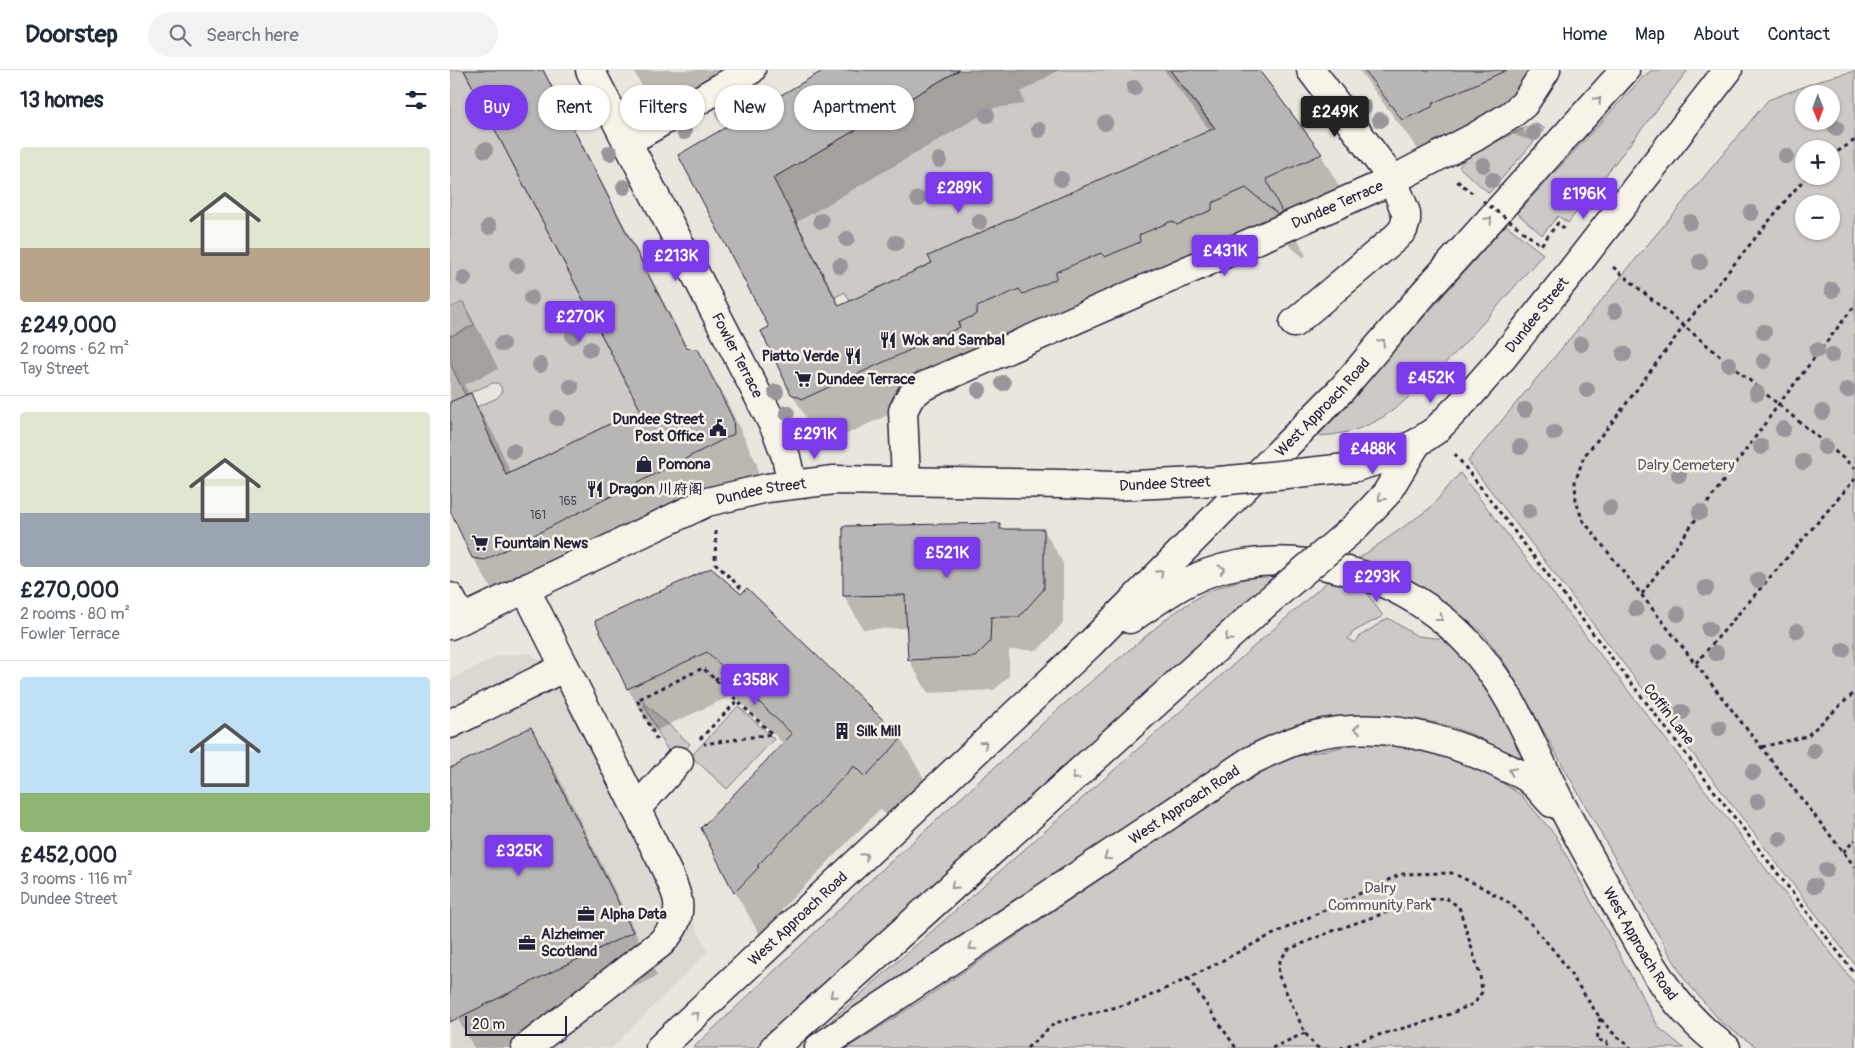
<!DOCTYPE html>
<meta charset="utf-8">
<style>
body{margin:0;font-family:Pangolin,"LXGW WenKai TC",sans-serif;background:#f2f2f3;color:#1f2937;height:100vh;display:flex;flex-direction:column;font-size:19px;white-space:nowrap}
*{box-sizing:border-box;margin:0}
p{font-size:16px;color:#747a83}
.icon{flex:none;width:28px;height:28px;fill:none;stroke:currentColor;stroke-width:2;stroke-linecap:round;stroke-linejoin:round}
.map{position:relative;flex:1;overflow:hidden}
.panel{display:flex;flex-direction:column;background:#fff;width:450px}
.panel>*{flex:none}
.hud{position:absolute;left:15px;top:15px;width:475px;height:45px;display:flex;gap:10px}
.needle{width:32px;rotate:179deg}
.controls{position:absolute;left:1345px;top:15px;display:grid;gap:10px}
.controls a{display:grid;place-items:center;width:45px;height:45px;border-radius:50%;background:#fff;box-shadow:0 1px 4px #0004;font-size:25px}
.scale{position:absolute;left:15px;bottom:12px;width:102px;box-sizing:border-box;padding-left:5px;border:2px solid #22223b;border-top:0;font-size:14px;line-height:18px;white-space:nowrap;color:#22223b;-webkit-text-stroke:4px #f7f3e8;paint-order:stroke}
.price{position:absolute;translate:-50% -42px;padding:0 11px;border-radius:5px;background:#7c3aed;color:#fff;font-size:16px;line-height:32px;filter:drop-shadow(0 1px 2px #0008)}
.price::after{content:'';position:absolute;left:50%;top:30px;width:15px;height:11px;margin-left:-8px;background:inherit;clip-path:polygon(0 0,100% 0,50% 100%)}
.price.selected{background:#222;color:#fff}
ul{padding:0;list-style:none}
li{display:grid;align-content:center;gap:10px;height:265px;padding:0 20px}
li+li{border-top:1px solid #e0e1e3}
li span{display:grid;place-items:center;height:155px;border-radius:5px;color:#555}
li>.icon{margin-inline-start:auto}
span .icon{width:90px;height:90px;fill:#fffc;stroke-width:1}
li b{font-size:21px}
h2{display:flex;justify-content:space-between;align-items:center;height:60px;padding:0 20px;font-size:21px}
.tag{padding:0 18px;border-radius:22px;background:#fff;box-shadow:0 1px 4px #0004;font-size:18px;line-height:45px}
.tag.selected{background:#7c3aed;color:#fff}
header{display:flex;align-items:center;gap:30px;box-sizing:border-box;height:70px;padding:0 25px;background:#fff;border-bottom:1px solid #e0e1e3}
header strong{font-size:24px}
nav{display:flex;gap:28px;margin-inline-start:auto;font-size:18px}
.search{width:350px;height:45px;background:#f2f2f3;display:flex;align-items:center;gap:12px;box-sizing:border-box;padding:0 18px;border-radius:28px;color:#747a83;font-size:19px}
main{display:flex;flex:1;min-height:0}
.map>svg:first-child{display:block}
.built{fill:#dbd8d2}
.green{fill:#cdc9c6;stroke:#787680;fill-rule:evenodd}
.shadow{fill:#0003}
.building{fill:#b8b6b5;stroke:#22223b}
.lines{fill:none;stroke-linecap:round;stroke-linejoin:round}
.minor-casing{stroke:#22223b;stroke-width:31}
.path{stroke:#22223b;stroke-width:3;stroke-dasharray:4 4;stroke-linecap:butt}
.minor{stroke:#f7f3e8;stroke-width:28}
.minor-bridge-casing{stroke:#22223b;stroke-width:31;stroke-linecap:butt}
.path-bridge{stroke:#22223b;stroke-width:3;stroke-dasharray:4 4;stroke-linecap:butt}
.minor-bridge{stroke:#f7f3e8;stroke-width:28}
.tree{fill:#98969b}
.oneway{stroke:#97959a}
.labels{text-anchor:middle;stroke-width:5;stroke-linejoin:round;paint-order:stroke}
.number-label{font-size:12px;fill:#48475a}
.street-label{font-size:15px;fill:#22223b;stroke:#f7f3e8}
.poi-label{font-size:15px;font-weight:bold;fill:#22223b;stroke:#f7f3e8;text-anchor:start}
.park-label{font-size:15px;fill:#555465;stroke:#f7f3e8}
</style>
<header>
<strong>Doorstep</strong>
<div class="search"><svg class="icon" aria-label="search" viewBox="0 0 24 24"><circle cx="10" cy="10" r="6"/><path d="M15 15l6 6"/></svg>Search here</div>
<nav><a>Home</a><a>Map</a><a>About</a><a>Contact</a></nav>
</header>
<main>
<section class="panel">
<h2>13 homes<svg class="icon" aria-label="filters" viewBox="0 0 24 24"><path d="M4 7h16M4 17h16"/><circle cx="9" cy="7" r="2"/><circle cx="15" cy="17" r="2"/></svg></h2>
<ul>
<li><span style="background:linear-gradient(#dfe7d0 65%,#b9a48a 0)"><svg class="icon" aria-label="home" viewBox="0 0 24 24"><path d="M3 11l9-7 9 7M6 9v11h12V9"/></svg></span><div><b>£249,000</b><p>2 rooms · 62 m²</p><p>Tay Street</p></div></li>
<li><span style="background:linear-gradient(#dfe7d0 65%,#9aa5b1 0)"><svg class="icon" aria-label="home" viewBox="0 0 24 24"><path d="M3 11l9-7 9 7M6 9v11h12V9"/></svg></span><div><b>£270,000</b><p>2 rooms · 80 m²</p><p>Fowler Terrace</p></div></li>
<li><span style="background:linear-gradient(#bfe0f5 75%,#8fb573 0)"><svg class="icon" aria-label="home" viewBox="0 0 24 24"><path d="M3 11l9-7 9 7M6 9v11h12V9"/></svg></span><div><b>£452,000</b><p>3 rooms · 116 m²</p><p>Dundee Street</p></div></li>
</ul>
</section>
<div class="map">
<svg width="1405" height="978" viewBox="0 0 1405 978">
<rect width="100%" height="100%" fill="#eae6de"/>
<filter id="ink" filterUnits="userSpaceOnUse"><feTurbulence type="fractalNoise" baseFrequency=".02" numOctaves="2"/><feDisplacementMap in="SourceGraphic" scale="10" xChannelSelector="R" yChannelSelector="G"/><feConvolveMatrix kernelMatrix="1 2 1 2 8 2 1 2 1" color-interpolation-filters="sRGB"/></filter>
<g filter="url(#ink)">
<path class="built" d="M80 583 93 592 108 584 258 881 162 978H0V610L50 585Z"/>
<path class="green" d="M0 0H14L177 314 199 335 56 405 42 371 22 339 47 328 52 322 51 317 48 313H43L15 325 0 293V264L1 266 24 255 13 232 0 238Z
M509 0H720L761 54 780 68 714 81 479 186 482 193 400 231 395 222 374 233 376 210 340 140 337 141 316 112Z
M1202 0H1238L1118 153 1108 146 1092 165 1067 143 1193 7Z
M1405 1V895L1018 391 1318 30 1377 8ZM1354 24H1381V51H1354ZM1354 79H1381V106H1354ZM1354 134H1381V161H1354Z
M1085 53 1095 59 1039 123 1009 97C1012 86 1072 60 1085 53Z
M1056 155 1093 184C1050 233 1009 284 960 326 949 336 939 344 926 351 908 361 888 365 868 366Z
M1010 403 1405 914V978H1308L1272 953 1235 910 1195 842 1057 596 1033 563 1003 539 972 517 905 491 979 439Z
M808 505 829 506 398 900 306 978H243L413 817 613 635 721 545 756 522 784 512Z
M879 510 915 520 933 546 903 562 898 569 905 573 910 566 938 548 967 566 995 569 1015 588 1041 620 1083 694 1067 690 1026 666 996 655 966 649 938 647 796 680 351 977Z
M192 631 240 674 224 693Z
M288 636 324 669 277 719 241 686Z
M912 673 972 678 1034 701 1071 725 1106 766 1209 958 1234 978H397L472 930 783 719 837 688Z"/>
<path class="shadow" d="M15 0H94L238 279 247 280 273 324 307 394 308 408 48 531 23 487 0 437V239L13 233 38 277 48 299 14 315 46 368 61 404 192 340Z
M183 0H310L217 61Z
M376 0H609L571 22 574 34 544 38 347 152 391 237 761 62 714 0H808L871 85 896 128 840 153 856 186 853 187 822 161 534 301 379 372 368 368 342 324 321 258 229 85Z
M909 0H1097L1064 44 1079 70 1048 59 978 93Z
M549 455 552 460H594L613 493V553L588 580H559V606L544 620 478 623 459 590 458 558 413 559 394 526V457Z
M260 499 451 669 476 712 440 749 430 739 332 839 333 842 310 865 285 822 252 758 334 674 283 625 203 662 178 619 147 552Z
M81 659 106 702 207 906 61 978H24L0 935V699Z"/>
<path class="building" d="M14 0H93L236 278 248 279 283 349 284 364 35 490 22 488 0 440V332L21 323 56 405 190 339Z
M374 0H509L323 108 389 236 482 193 478 186 765 58 720 0H809L872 84 816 109 832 142 828 144 796 118 762 133V140L727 155 722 151 689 165 690 172 655 187 651 183 606 202V209L573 224 569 219 527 237V244L508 253 510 257 353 329 341 324 311 261 319 257 228 85Z
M914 0H1057L983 33 982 37 952 50Z
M550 453V459H594V519L569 547H541L540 572 525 587 458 590 455 525 393 526V456Z
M261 498 291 524 297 518 452 668 415 707 404 696 307 796 309 797 284 823 251 758 342 664 257 582 177 619 145 551Z
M81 657 183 862 0 952V698Z"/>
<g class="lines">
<g class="minor-casing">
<g id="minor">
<path id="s1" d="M140 0 327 362 336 387 342 414"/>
<path d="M177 72 301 0"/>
<path d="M844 253 944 169 953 160 956 151V143L943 110 861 0"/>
<path id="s2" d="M906 397 933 389 967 373 986 360 1020 325 1054 286 1121 202 1278 0"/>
<path id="s3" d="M456 410 453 341 460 327 472 317 943 110 1025 67 1061 45 1074 34 1096 0"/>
<path d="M905 457 936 424 967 373"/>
<path d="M75 518C115 599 157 678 196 759 204 777 226 815 228 832 230 849 222 861 211 873L76 978"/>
<path d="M0 527 12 549"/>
<path id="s4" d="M680 549C705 533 730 513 758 503 801 487 851 489 894 500 952 514 1006 551 1040 600 1068 638 1086 684 1107 726 1128 768 1152 809 1175 850 1202 899 1229 945 1276 978"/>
<path id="s5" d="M0 555 257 432 317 418 384 410 612 414 662 416 770 411"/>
<path d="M0 654 115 597"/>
<path d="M186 739 229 691"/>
<path id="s6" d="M210 978 639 575 892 319 974 223 1175 0"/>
<path d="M324 978 814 535"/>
<path id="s7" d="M369 978 800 691C820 681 839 672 860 666 927 650 991 665 1051 695 1060 700 1074 704 1081 711 1089 717 1095 726 1102 733"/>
</g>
</g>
<path class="path" d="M1381 86 1405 70
M1357 106 1336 130 1234 256 1164 350 1134 386 1125 412 1126 431 1132 449 1405 797
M1007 111 1022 123
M1072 161 1091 175 1108 153 1115 159
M1163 197 1405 398
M1005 384 1405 904
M266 461 265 493 294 521
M1192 524 1329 334 1405 235
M1246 593 1405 409
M265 610 275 599
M250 669 287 631
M207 670 187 630 253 598 322 664 254 674
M1312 677 1357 666 1405 622
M1393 782 1405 770
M738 908 786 978
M1150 948 1147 970 1157 972V978
M577 978 605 953 689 931 747 904 811 870 951 804 1002 803 1028 815 1061 834 1084 857 1110 888 1150 948 1162 962 1181 978
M822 978 855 963
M869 978 865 976 855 963 828 904 829 893 837 880 880 862 955 836 976 830 996 828 1009 837 1030 905 1032 922 1025 933 993 947 918 968 891 978"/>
<use href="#minor" class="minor"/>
<g class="minor-bridge-casing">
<path id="minor-bridge" d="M770 411 906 397
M814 535 905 457"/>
</g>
<path class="path-bridge" d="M1033 131 1069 158"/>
<use href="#minor-bridge" class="minor-bridge"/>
</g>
<g class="tree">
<circle cx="684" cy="18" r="8"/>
<circle cx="914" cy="37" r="8"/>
<circle cx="140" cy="40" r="8"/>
<circle cx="274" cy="44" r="8"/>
<circle cx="537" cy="45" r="8"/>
<circle cx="930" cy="50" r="8"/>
<circle cx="655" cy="53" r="8"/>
<circle cx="1386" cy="58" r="8"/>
<circle cx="589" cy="60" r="8"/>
<circle cx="234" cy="62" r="8"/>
<circle cx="1084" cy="63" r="8"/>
<circle cx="35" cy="80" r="8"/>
<circle cx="160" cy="83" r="8"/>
<circle cx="1336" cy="86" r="8"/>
<circle cx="489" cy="90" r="8"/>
<circle cx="1033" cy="95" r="8"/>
<circle cx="611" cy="109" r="8"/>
<circle cx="1042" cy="110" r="8"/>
<circle cx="174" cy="117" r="8"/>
<circle cx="468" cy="129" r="8"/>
<circle cx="1301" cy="143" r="8"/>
<circle cx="371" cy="151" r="8"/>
<circle cx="529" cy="152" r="8"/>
<circle cx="1240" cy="152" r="8"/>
<circle cx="39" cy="157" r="8"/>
<circle cx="397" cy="169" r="8"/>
<circle cx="446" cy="173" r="8"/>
<circle cx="1250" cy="192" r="8"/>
<circle cx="67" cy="195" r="8"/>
<circle cx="390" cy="196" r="8"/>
<circle cx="14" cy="208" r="8"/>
<circle cx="1382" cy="220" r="8"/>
<circle cx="1296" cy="227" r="8"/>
<circle cx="81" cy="228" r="8"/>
<circle cx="1165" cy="241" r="8"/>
<circle cx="1314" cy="262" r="8"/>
<circle cx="123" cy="266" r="8"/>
<circle cx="52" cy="274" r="8"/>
<circle cx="1131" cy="274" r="8"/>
<circle cx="140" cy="279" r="8"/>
<circle cx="1367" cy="280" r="8"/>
<circle cx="1174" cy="284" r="8"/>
<circle cx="1382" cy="285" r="8"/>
<circle cx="1314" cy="291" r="8"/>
<circle cx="1279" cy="294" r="8"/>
<circle cx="90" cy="295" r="8"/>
<circle cx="553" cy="313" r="8"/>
<circle cx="121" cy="317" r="8"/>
<circle cx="529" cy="320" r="8"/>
<circle cx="1137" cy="320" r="8"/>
<circle cx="1397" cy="320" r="8"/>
<circle cx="326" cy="322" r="8"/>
<circle cx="1307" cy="323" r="8"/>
<circle cx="1075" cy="340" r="8"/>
<circle cx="1372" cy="342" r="8"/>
<circle cx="337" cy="343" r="8"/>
<circle cx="107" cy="348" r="8"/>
<circle cx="1333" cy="359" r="8"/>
<circle cx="1104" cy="363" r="8"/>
<circle cx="1070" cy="377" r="8"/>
<circle cx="1311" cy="377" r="8"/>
<circle cx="1375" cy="377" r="8"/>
<circle cx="63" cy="381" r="8"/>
<circle cx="1353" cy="392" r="8"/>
<circle cx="1229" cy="405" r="8"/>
<circle cx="1160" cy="438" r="8"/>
<circle cx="1079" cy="441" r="8"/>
<circle cx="1250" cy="442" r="8"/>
<circle cx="1308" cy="510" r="8"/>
<circle cx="1256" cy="518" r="8"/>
<circle cx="1186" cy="539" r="8"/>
<circle cx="1228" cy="544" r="8"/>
<circle cx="1259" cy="559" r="8"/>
<circle cx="1347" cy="561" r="8"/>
<circle cx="1393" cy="580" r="8"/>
<circle cx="1209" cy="582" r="8"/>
<circle cx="1266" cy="583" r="8"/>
<circle cx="1232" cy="642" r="8"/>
<circle cx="1269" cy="658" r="8"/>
<circle cx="1364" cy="681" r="8"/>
<circle cx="1303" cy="702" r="8"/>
<circle cx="1308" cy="731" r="8"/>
<circle cx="1330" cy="769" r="8"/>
<circle cx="1376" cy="800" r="8"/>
<circle cx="1364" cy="816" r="8"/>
</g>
<defs><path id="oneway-chevron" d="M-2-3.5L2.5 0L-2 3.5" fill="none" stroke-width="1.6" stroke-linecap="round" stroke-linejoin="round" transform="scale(1.25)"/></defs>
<g class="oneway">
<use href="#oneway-chevron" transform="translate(1148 30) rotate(-47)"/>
<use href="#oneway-chevron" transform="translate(1039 150) rotate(-48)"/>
<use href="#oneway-chevron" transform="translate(932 272) rotate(-49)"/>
<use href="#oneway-chevron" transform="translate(931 428) rotate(132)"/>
<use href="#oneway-chevron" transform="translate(772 499) rotate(-16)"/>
<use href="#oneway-chevron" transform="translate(710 503) rotate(-45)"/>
<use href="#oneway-chevron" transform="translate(990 548) rotate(38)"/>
<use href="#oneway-chevron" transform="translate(778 568) rotate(138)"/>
<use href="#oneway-chevron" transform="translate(907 659) rotate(175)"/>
<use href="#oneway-chevron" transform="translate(534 674) rotate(-43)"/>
<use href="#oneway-chevron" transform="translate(1062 701) rotate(-154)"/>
<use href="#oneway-chevron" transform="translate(625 707) rotate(138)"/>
<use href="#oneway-chevron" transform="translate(415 786) rotate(-43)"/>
<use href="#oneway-chevron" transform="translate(657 787) rotate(146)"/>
<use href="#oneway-chevron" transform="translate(504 816) rotate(138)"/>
<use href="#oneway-chevron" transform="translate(522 877) rotate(146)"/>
<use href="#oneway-chevron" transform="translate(383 925) rotate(138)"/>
<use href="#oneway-chevron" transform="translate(246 945) rotate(-43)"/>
</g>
</g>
<defs>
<g id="restaurant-bare" transform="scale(1.35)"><path d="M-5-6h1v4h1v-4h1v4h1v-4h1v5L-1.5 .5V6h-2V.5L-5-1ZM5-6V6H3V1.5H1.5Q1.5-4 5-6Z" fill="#22223b" stroke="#f7f3e8" stroke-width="2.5" paint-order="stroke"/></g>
<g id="supermarket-bare" transform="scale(1.35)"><path d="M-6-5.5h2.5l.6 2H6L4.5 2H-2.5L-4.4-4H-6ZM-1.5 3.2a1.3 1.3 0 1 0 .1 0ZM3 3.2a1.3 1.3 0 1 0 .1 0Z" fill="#22223b" stroke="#f7f3e8" stroke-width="2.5" paint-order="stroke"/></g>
<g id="civic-bare" transform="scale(1.35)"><path d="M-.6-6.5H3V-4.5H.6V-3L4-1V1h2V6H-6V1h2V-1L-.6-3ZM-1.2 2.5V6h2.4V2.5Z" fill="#22223b" stroke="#f7f3e8" stroke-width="2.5" paint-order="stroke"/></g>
<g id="shop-bare" transform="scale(1.35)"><path d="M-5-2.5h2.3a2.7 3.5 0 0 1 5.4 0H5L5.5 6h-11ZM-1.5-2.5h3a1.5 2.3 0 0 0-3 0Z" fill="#22223b" stroke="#f7f3e8" stroke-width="2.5" paint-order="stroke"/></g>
<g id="building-bare" transform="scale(1.35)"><path d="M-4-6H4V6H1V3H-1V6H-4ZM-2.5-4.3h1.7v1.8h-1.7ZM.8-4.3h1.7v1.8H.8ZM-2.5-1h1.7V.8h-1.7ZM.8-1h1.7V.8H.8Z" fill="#22223b" stroke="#f7f3e8" stroke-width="2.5" paint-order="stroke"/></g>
<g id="office-bare" transform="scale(1.35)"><path d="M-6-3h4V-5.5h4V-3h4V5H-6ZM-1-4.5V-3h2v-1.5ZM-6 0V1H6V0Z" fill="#22223b" stroke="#f7f3e8" stroke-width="2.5" paint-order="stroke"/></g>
</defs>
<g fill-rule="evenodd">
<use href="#restaurant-bare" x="438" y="270"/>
<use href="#restaurant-bare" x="403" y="286"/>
<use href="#supermarket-bare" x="353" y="309"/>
<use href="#civic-bare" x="268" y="358"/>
<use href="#shop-bare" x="194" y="394"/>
<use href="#restaurant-bare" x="145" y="419"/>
<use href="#supermarket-bare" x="30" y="473"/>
<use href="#building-bare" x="392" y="661"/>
<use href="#office-bare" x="136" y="844"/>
<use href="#office-bare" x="77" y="873"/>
</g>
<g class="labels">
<g class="number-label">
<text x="118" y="435">165</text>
<text x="88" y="449">161</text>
</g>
<g class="street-label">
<text dy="5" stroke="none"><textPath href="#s3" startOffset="554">Dundee Terrace</textPath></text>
<text dy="5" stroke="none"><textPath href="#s2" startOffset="242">Dundee Street</textPath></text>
<text dy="5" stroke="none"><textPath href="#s1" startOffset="321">Fowler Terrace</textPath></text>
<text dy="5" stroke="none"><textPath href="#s6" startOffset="922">West Approach Road</textPath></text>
<text dy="5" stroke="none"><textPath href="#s5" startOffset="745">Dundee Street</textPath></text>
<text dy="5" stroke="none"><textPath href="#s5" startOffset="340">Dundee Street</textPath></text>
<text transform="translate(1219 644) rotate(52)" y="5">Coffin Lane</text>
<text dy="5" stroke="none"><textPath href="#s7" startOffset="439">West Approach Road</textPath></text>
<text dy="5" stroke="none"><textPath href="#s6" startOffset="189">West Approach Road</textPath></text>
<text dy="5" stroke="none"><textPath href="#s4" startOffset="722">West Approach Road</textPath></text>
</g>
<g class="poi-label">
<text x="452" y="275">Wok and Sambal</text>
<text x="389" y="291" text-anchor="end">Piatto Verde</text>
<text x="367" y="314">Dundee Terrace</text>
<text x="254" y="354" text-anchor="end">Dundee Street<tspan x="254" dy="17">Post Office</tspan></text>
<text x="208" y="399">Pomona</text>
<text x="159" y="424">Dragon 川府阁</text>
<text x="44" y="478">Fountain News</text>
<text x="406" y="666">Silk Mill</text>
<text x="150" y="849">Alpha Data</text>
<text x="91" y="869">Alzheimer<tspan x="91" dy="17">Scotland</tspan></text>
</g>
<g class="park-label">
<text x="1236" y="400">Dalry Cemetery</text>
<text x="930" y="823">Dalry<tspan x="930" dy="17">Community Park</tspan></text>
</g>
</g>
</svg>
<div class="controls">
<a><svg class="needle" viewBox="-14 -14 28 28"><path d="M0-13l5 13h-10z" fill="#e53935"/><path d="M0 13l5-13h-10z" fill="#747a83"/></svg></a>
<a>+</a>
<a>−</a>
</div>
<div class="scale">20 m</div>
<b class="price selected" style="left:885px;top:68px">£249K</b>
<b class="price" style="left:509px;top:144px">£289K</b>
<b class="price" style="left:1134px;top:150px">£196K</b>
<b class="price" style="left:775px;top:207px">£431K</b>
<b class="price" style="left:226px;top:212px">£213K</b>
<b class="price" style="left:130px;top:273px">£270K</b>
<b class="price" style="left:981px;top:334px">£452K</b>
<b class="price" style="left:365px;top:390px">£291K</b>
<b class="price" style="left:923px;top:405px">£488K</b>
<b class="price" style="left:497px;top:509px">£521K</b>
<b class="price" style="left:927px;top:533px">£293K</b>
<b class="price" style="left:305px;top:636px">£358K</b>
<b class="price" style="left:69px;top:807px">£325K</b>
<div class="hud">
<a class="tag selected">Buy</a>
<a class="tag">Rent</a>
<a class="tag">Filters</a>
<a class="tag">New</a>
<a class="tag">Apartment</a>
</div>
</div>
</main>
